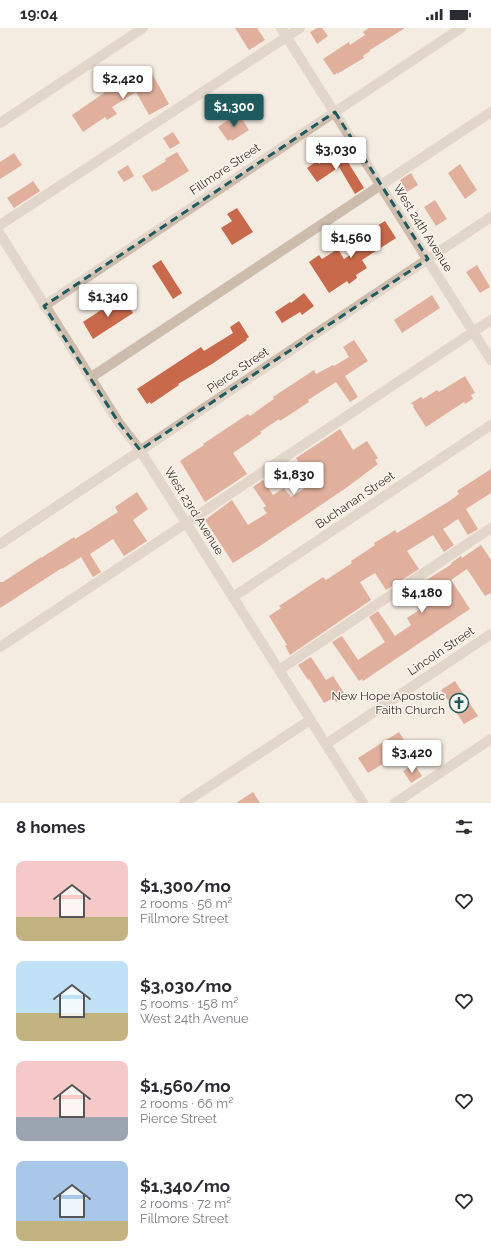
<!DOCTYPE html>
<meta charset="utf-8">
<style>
body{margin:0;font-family:Raleway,sans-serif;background:#f7f7f7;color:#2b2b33;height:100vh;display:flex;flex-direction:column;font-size:15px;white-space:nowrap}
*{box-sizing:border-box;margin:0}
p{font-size:13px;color:#7c7c81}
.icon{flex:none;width:22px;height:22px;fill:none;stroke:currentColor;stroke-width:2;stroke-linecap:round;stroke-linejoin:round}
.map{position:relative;height:775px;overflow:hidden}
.panel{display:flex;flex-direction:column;background:#fff;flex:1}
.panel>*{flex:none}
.price{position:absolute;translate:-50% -34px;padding:0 9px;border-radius:4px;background:#fff;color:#222;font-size:13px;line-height:26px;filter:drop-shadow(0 1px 2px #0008)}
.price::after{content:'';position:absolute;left:50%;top:24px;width:12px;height:9px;margin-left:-6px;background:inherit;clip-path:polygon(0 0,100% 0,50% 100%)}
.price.selected{background:#1f5a5e;color:#fff}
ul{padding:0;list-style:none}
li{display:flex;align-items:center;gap:12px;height:100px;padding:0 16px}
li span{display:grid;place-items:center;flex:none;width:112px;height:80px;border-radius:8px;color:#555}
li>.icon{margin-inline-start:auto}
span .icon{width:48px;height:48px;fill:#fffc;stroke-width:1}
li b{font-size:17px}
h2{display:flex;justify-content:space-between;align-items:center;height:48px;padding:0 16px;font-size:17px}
.status{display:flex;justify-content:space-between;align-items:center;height:28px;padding:0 20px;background:#fff;direction:ltr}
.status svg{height:11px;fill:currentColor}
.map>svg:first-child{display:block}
.building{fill:#c8694b}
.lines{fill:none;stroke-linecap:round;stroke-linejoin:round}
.minor{stroke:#cdbbac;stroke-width:10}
.marked{fill:none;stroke:#1f5a5e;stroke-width:3;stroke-dasharray:8 5;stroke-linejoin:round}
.labels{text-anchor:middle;stroke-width:3;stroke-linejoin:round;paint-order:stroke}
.street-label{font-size:12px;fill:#3b302b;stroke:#fbf5ee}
.poi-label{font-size:12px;fill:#3b302b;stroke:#fbf5ee;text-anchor:end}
</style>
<div class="status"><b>19:04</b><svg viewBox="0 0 49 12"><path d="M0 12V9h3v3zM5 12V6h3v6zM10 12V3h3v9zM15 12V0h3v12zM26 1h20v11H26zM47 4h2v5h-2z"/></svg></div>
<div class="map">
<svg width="491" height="775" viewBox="0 0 491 775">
<rect width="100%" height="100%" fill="#f4ebe1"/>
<path class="building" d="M235 0H257L265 12 249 22Z
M317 0H322L328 8 317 16 310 4Z
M369 0H405L370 22V23L363 28 364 30 337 46V45L334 47 323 31 349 14 350 17 365 7 363 4Z
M149 40 169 76 149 87 136 64 112 79 117 86 107 92 105 89 83 104 72 87 123 52 124 54Z
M238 85 249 102 232 113 231 111 228 113 218 99Z
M173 104 180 115 170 121 163 110Z
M341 123 364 160 355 166 339 139 317 154 307 140 317 133 319 136Z
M177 124 189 143 156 163 155 162 152 164 142 148 166 133 165 131Z
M14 125 22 137 0 151V134Z
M460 136 477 162 465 171 448 145Z
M128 137 134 148 124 154 117 144Z
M411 145 418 157 407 164 400 152Z
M33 153 40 163 14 180 7 170Z
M435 172 447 191 436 198 424 179Z
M237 180 253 204 232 217 221 200 232 193 227 186Z
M385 193 396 210 362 232 367 240 356 247 357 250 349 256 347 253 329 265 309 234 319 227 322 231 338 221 344 231 366 217 360 208Z
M161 232 182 265 173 271 152 238Z
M477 237 490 259 480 265 466 244Z
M304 265 314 278 302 287 300 284 282 295 275 284 290 274 291 275Z
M432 267 440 280 402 305 394 292Z
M119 270 120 272 123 270 133 285 93 311 83 294Z
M239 293 249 309 246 311 247 312 212 336 178 356 179 357 151 376 150 374 147 376 137 361 201 319 204 323 233 305 230 299Z
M354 312 368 333 345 348 358 369 350 374 336 354 308 372 309 374 280 393 279 391 260 404 262 405 233 425 247 446 205 474 180 433 204 417 203 416 248 386 250 388 268 375 274 371 273 369 314 342 316 346 333 337 334 338 349 329 343 319Z
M465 348 475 365 471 367 473 371 465 376 464 374 426 399 413 379 414 378 411 375 421 369 423 371 437 362 439 364Z
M340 401 353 422 367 413 378 430 375 432 378 436 346 460 260 518 233 535 205 492 232 472 248 497 267 485 263 480 266 478 253 459 263 452 273 467 284 460 291 469 296 466 315 453 305 438 302 440 296 430Z
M491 441V465L466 481 478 501 468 507 458 491 443 501 454 517 444 524 433 507 407 523 419 541 386 562 375 545 360 554 371 572 290 627 285 618 287 617 269 588 281 580 279 578 323 549 326 552 352 535 351 533 375 517 374 515 389 506 395 502 397 505 451 472 459 466 457 463Z
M137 464 148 481 133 492 147 513 124 528 113 511 90 526 101 544 93 549 81 529 62 541V540L0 580V554H3L41 529V530L74 509 75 511 118 484 115 479Z
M481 517 491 532V565L485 568 467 541 451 552 470 581 363 653 362 651 359 653 332 614 342 608 358 632 385 614 369 589 378 583 395 608 411 597 407 590 419 582 407 564 452 536 451 535 461 528 462 530Z
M311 629 326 652 333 648 346 668 336 674 333 670 324 675 309 651 308 652 298 637Z
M455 653 478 688 464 696 441 662Z
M399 704 407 717 384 732 386 734 368 745 358 730Z
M414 736 422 748 411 755 403 743Z
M253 764 260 775H236Z"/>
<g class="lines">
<path class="minor" d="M281 0 491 332
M0 95 143 0
M0 197 300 0
M0 206 119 395 140 422 363 775
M44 278 461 0
M90 350 491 84
M0 516 491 189
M233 569 491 397
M0 619 491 292
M279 642 491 500
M326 716 491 606
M184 775 310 692
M395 775 491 711"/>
</g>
<path d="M0 0H491V775H0ZM335 84 428 231 140 422 119 395 44 278Z" fill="#f4ebe1" fill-opacity=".55" fill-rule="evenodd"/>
<path class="marked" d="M335 84 428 231 140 422 119 395 44 278Z"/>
<defs>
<g id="church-ring" transform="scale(1)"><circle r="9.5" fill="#fbf5ee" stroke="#1f5a5e" stroke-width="1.5"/><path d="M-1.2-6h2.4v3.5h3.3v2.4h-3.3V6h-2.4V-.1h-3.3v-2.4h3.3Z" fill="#1f5a5e"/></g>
</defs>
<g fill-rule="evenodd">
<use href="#church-ring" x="459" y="675"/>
</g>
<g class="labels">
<g class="street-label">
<text transform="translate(225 141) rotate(-34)" y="4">Fillmore Street</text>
<text transform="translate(423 200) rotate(58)" y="4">West 24th Avenue</text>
<text transform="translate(238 342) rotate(-34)" y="4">Pierce Street</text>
<text transform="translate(355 472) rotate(-34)" y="4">Buchanan Street</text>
<text transform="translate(194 483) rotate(58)" y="4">West 23rd Avenue</text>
<text transform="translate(441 623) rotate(-34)" y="4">Lincoln Street</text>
</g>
<g class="poi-label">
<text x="445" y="672">New Hope Apostolic<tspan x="445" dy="14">Faith Church</tspan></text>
</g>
</g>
</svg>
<b class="price" style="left:123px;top:72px">$2,420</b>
<b class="price selected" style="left:234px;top:100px">$1,300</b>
<b class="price" style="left:336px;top:143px">$3,030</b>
<b class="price" style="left:351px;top:231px">$1,560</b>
<b class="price" style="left:108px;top:290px">$1,340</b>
<b class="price" style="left:294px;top:468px">$1,830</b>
<b class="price" style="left:422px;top:586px">$4,180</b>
<b class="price" style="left:412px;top:746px">$3,420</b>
</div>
<section class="panel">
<h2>8 homes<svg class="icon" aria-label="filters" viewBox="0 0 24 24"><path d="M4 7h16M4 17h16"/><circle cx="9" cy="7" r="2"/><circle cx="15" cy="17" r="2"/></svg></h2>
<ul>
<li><span style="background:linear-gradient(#f6c9c9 70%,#c2b280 0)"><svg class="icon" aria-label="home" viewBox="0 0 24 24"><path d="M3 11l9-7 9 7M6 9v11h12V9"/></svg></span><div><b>$1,300/mo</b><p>2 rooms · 56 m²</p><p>Fillmore Street</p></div><svg class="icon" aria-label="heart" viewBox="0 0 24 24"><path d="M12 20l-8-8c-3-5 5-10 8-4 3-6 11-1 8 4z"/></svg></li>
<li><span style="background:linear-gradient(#bfe0f5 65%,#c2b280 0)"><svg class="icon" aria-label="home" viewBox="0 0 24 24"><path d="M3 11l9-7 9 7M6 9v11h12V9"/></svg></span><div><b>$3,030/mo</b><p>5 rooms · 158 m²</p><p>West 24th Avenue</p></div><svg class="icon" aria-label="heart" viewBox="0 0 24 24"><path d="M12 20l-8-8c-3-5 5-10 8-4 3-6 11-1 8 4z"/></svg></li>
<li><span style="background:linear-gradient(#f6c9c9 70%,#9aa5b1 0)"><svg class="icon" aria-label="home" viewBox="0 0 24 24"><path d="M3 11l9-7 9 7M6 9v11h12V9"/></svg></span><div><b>$1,560/mo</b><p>2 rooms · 66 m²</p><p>Pierce Street</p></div><svg class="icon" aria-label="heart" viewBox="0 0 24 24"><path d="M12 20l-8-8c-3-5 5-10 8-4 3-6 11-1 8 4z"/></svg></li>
<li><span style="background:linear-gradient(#a9c7e8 75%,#c2b280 0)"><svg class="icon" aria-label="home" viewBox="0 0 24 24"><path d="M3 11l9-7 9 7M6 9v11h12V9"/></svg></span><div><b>$1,340/mo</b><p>2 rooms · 72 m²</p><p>Fillmore Street</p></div><svg class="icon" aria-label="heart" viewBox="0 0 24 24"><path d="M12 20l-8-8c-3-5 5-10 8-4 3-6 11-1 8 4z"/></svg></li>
</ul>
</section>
